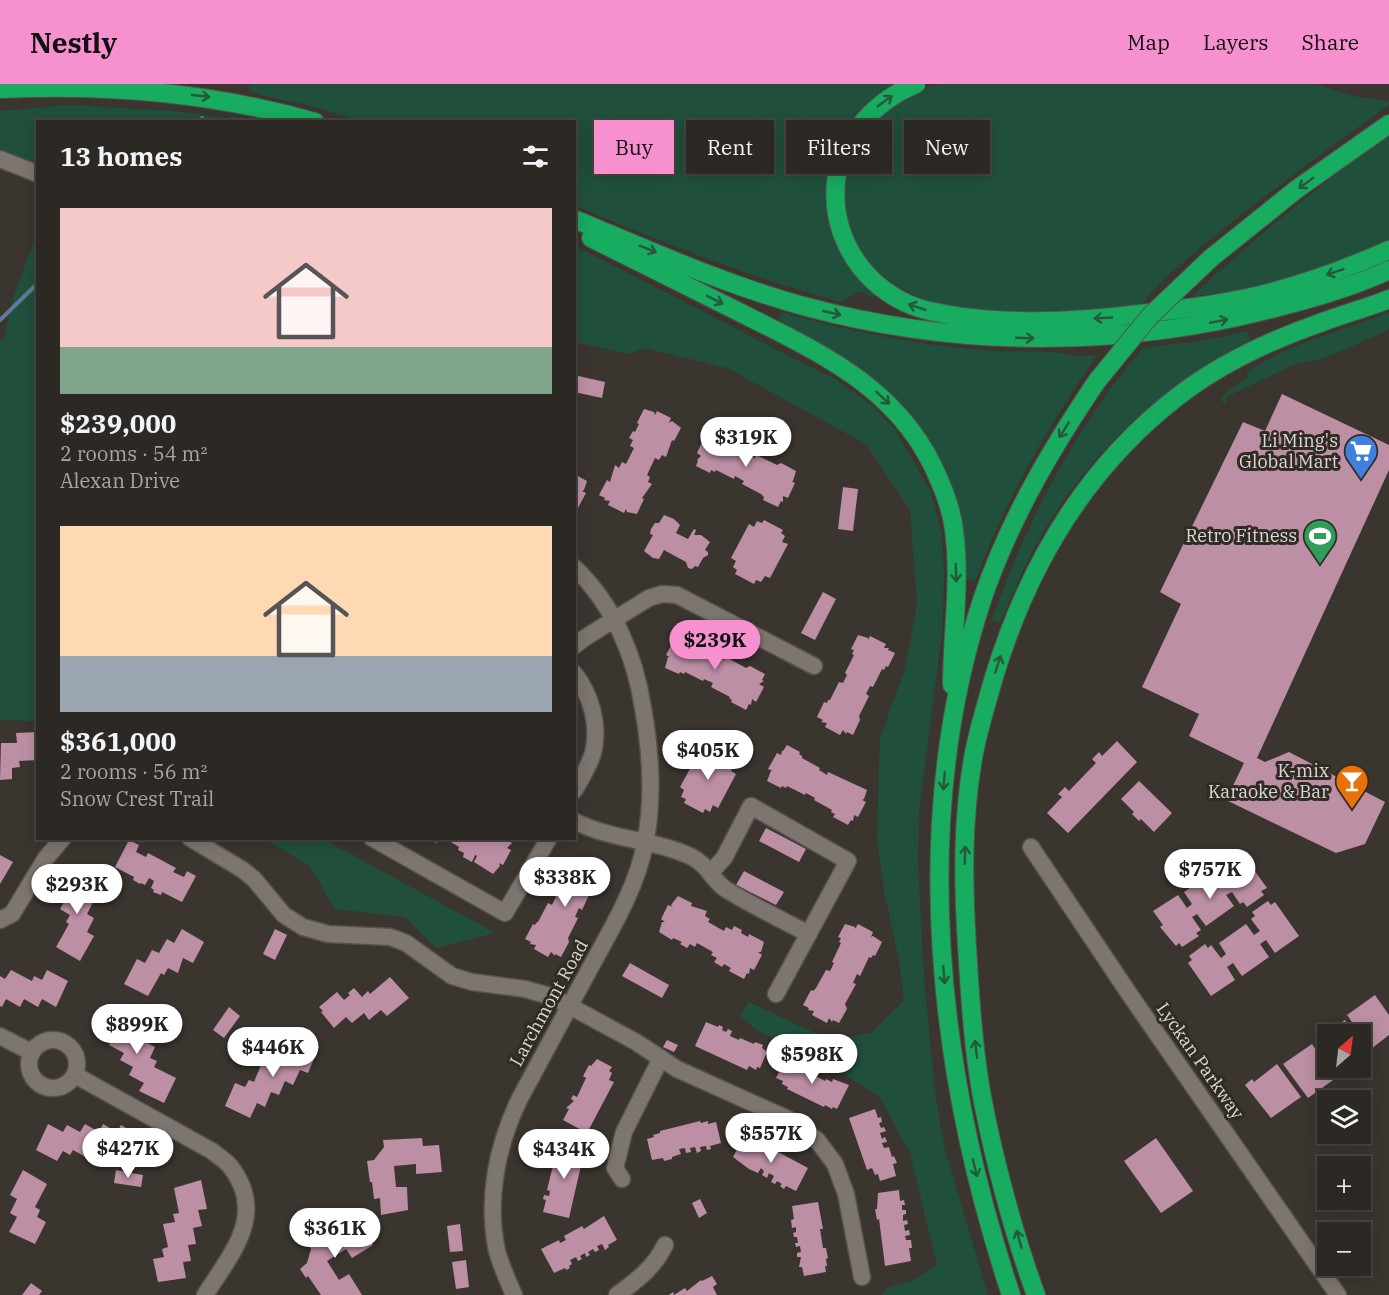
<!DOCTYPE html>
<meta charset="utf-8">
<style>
body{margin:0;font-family:"IBM Plex Serif",serif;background:#383431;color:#f1f3f6;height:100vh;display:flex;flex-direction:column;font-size:22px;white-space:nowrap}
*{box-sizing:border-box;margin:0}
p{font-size:20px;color:#a6a6a6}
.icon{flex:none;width:33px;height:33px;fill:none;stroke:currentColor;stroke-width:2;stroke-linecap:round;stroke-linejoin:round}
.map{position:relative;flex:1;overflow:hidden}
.details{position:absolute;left:36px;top:36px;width:540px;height:720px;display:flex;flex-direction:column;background:#2c2824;border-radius:0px;box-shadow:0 3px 15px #0003,0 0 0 2px #484441}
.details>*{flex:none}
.banner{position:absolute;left:594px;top:36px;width:570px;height:54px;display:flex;gap:12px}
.needle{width:39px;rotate:28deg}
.fabs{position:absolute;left:1317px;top:940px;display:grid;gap:12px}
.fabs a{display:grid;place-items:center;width:54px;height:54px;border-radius:0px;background:#2c2824;box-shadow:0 3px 15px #0003,0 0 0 2px #484441;font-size:30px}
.price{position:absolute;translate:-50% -51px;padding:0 14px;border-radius:21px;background:#fff;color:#222;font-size:20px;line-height:39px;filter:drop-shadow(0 2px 3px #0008)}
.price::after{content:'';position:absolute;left:50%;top:36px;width:18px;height:14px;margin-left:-9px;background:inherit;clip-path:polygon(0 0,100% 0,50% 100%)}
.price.active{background:#f690cf;color:#111}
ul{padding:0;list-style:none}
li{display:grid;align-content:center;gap:12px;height:318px;padding:0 24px}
li span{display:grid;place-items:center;height:186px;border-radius:0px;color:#555}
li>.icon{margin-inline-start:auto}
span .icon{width:108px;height:108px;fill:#fffc;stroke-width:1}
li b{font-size:26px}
h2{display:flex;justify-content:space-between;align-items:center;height:72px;padding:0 24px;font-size:26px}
.pill{padding:0 21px;border-radius:0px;background:#2c2824;box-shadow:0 3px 15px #0003,0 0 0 2px #484441;font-size:21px;line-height:54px}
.pill.active{background:#f690cf;color:#111}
header{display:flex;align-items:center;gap:36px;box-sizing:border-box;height:84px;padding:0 30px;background:#f690cf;color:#111}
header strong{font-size:28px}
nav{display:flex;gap:33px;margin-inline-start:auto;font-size:21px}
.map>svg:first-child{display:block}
.green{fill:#20503c}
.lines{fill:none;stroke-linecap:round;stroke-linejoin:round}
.stream{stroke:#5f7a9e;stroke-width:4}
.building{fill:#bd8fa5}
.minor-casing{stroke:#56514d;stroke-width:19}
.highway-casing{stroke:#56514d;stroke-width:20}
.minor{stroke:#7d7670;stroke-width:16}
.highway{stroke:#17ac60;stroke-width:18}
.highway-bridge-casing{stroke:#56514d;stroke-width:20;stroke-linecap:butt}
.highway-bridge{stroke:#17ac60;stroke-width:18}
.oneway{stroke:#28583a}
.labels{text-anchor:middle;stroke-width:6;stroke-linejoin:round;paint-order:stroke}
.poi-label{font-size:18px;fill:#dcd8d4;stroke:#312b26;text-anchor:end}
.street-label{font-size:18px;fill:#dcd8d4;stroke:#312b26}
</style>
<header>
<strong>Nestly</strong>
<nav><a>Map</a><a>Layers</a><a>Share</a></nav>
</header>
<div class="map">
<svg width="1389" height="1211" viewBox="0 0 1389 1211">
<rect width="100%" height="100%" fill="#3b3530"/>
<path class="green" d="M253 0H900L849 43 835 156 847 179 865 202 880 211 872 213 859 207 842 218C750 194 663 158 575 122L574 38 362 37 303 20 261 11 249 6V1Z
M940 0H1314L1357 13 1389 17V21C1317 72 1247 124 1180 181 1168 191 1158 201 1148 213 1145 217 1143 221 1139 222 1119 229 1096 227 1075 228 1003 231 916 234 864 174 856 164 852 153 848 141 827 77 877 12 940 0Z
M72 21 175 27 220 33 225 36 232 32 260 37 38 38 37 84 0 69V27Z
M1389 52V158C1334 180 1278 198 1220 212L1219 208 1191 213C1253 156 1319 100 1389 52Z
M37 149V637L0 636V257L4 254 14 211Z
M575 162 836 296 870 320 894 344 931 408 942 451 944 494 942 549 919 727 918 780 924 895 935 1008 944 1062 988 1211H882L889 1203 910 1198 937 1181 910 1069 879 1012 842 989 755 945 740 932 749 918 808 946 837 956 871 949 904 917 899 876 884 807 877 753 880 654 905 585 917 520 910 426 866 360 727 284 645 264 629 270 575 258Z
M782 228C848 247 915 261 984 266 1010 268 1036 267 1062 269 1073 274 1086 272 1097 271 1048 342 1005 416 975 498L964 494 933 364 907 328 777 239Z
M1389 228V244L1384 248 1325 274 1295 280 1228 312 1225 320 1221 316 1226 309 1247 293V288C1290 258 1341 248 1389 228Z
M1248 247 1250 256C1163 302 1087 369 1039 456 1024 482 1012 511 1000 539L992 536C1027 437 1074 345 1143 264L1207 256Z
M264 755H323L495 849 436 864 406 833 335 825 309 781Z"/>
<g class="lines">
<path class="stream" d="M199 38 202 34
M0 236 38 199"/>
</g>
<path class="building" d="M574 291 605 298 602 314 574 308Z
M1282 310 1389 361V386L1257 674 1265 678 1289 668 1385 718 1365 760 1336 769 1226 716 1244 679 1189 652 1199 630 1142 603 1181 520 1160 508 1243 338 1265 347Z
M644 325 654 328 655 331 657 327 671 334 669 339 672 337 681 344 674 357 672 356 666 373 662 371 659 376 655 374 647 391 650 393 648 398 652 400 642 414 644 415 637 430 627 428 626 425 624 429 608 421 610 417 604 416 605 414 599 411 607 396 610 398 615 381 619 384 622 378 626 380 634 364 630 362 633 356 629 354 633 347 635 348 639 340 637 339Z
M714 345 728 352 727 354 730 356 729 357 748 367 747 370 755 374 756 371 777 381 781 379 796 387 793 397H791L795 399 788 414 783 412V418L781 417 778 423 763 416 764 413 761 410 742 400 744 397 735 392 734 395 716 386 715 388 711 386 710 389 696 382 698 377 697 376 701 372 697 369 704 354 709 356V351L711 352Z
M574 390 587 397 584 406 582 407 586 409 578 424 574 422Z
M843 403 858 405 853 447 838 445Z
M664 431 674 435 680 441 676 449 688 455 694 445 696 446 694 451H701L710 458 705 466 708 468V471L703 474 698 483 695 482 692 485 688 484 686 478 664 466 659 475 653 474 644 467 653 451 650 450 651 445 655 439H659Z
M764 436 783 446 781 449 785 452 782 458 788 460 770 494 765 492 761 498 756 496 754 500 735 490 737 486 733 483 736 477 731 474 749 440 754 443 757 437 762 439Z
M823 508 836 515 815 556 801 549Z
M684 547 697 554 696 556 700 558 699 560 717 569 716 572 724 576 726 573 746 584 750 582 765 590 762 596 764 597 759 600 764 603 756 618 752 615 751 621 749 620 746 626 731 618 732 616 729 614 730 613 711 603 713 599 704 595 703 597 685 588 684 590 680 588 679 590 665 584 668 573H670L666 571 674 556 678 558 679 553 680 554Z
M858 551 868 554V556L870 552 886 560 884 564H889L888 566 895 569 888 583 886 582 884 586 882 585 873 603 870 602 866 610 869 612 859 632 860 636 853 651 847 648 846 650 843 646 840 651 825 643 827 639 821 638 823 636 817 633 824 618 827 619 828 616H830L839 598 843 599 847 591 845 589 854 571 852 570 854 566 851 565Z
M38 648V676L19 677 20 683 12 684V695L0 696 1 659H17L16 649Z
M1117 657 1137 678 1068 749 1047 729 1062 713 1058 710 1065 703 1069 707 1096 679 1092 675 1099 668 1102 672Z
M787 661 800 668 799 670 802 672V674L820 684 819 686 827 691 828 688 867 706 864 715 862 716 866 718 858 733 854 731 853 737 851 736 848 741 833 733 835 730 831 728 832 726 814 716 815 714 806 709 805 711 787 702 786 704 782 702 781 704 767 697 771 687H773L768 685 777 669 781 671 782 667H783Z
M712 665 731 675 729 679 734 681 731 687 736 690 718 724 713 721 710 728 705 725 703 729 684 719 686 715 681 713 684 706 680 703 698 670 703 672 706 667 710 669Z
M1139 697 1172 729 1154 748 1141 735 1139 737 1132 730 1134 728 1121 715Z
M766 744 806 765 799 778 759 757Z
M428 754H512L510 758 512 759 507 764 511 766 503 781 499 779 500 782 493 790 474 778 477 772 475 771 472 778 463 773 464 769 458 766 459 763 446 755 445 758 439 755 436 759Z
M129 756 139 761 136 768 146 773 148 769 176 784 173 788 184 793 187 787 196 792 182 818 162 808 161 811 153 808 154 806 151 804 154 797 149 794 145 801 141 799 140 800 133 796 134 793 115 783Z
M1242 769 1267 804 1261 807 1264 811 1247 823 1243 818 1240 820 1232 808 1226 811 1234 822 1206 842 1197 830 1192 833 1201 846 1196 849 1199 852 1182 863 1179 859 1176 862 1160 843 1163 841 1153 827 1178 811 1187 824 1192 820 1184 808 1212 788 1221 802 1227 798 1218 785Z
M0 771 13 778 0 800Z
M567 774 572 776 573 774 577 779 580 774 595 782 593 786 595 785 604 792 597 806 595 804 593 808 591 807 582 826 579 824 575 833 578 834 568 854 569 858 561 873 555 870V872L551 868 548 873 534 865 536 861 530 860 531 858 525 855 533 840 535 841 537 838H538L548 819 552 821 556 813 554 811 563 793 561 792 563 788 561 787Z
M71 787 78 790 79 788 95 797 87 812 94 816 87 830 94 834 87 848 94 852 80 877 56 863 69 840 66 838 70 831 60 825 64 818 67 819 70 813 60 807Z
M744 787 784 808 776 821 736 801Z
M678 812 692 819 691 822 707 827 705 832 710 835 708 838 724 847 726 843 732 846 734 842 742 846 741 849 748 853 749 850 764 858 761 868H758L762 871 754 886 750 884 749 890 747 889 744 895 729 887 731 884 724 880 722 883 714 878 717 874 711 871 713 868 697 859 695 863 690 860 687 864 680 860 682 858 673 854 672 856 659 848 662 838H665L661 835 668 821 673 823 671 821Z
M1268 817 1271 821 1275 818 1299 852 1275 869 1266 856 1260 860 1269 873 1242 892 1233 879 1227 883 1235 896 1211 912 1188 879 1192 876 1189 872 1205 860 1208 864 1211 861 1221 874 1226 870 1219 859 1246 840 1254 851 1260 847 1251 835 1255 832 1252 828Z
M845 840 855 843V845L858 840 873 848 871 853 873 852 882 858 875 872 873 871 871 874 869 873 860 892 857 890 853 899 856 900 845 920 847 925 839 939 833 936 832 938 829 934 827 939 812 931 814 927 808 926 809 924 803 921 811 906 813 907 816 904 826 886 830 887 834 879 832 878 841 859 839 858 841 854 838 853Z
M182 845 204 858 193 879 183 874 178 889 168 884 164 891 161 889 148 912 124 900 137 875 145 879 152 866 159 869 167 855 174 859Z
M275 845 287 851 275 876 263 870Z
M630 879 669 901 662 914 622 892Z
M11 886 32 897 34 892 42 896 47 886 68 897 56 923 42 915 38 923 24 915 20 923 6 915 2 923 0 922V892L5 895Z
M390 893 409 914 387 932 381 926 369 936 364 929 352 939 346 933 334 944 321 928 323 927 319 923 337 908 344 916 350 911 348 909 354 904 362 913 368 907 370 910Z
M1375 911 1389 931V951L1371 965 1347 931Z
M114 922 135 933 130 943 137 947 134 952 155 963 150 974 157 977 154 983 176 994 164 1019 139 1007 144 999 129 991 133 983 120 976 124 969 109 961 113 953 99 946Z
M229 923 240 932 224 954 213 946Z
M1345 936 1355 951H1328V974L1315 957Z
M706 938 718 943 719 941 723 943 722 946 726 948 728 945 732 947 730 952 739 956 740 954 754 960 755 958 763 961 762 964 767 968 760 984 757 983 756 986 749 982 747 986 695 962Z
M292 953 319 963 308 989 300 986 293 1001 285 997 279 1011 271 1008 265 1023 257 1019 250 1034 225 1022 235 999 245 1003 249 996 254 998 263 976 273 981 277 974 282 976Z
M667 956 678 961 674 968 663 963Z
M1360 958 1369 970 1360 976Z
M1312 960 1328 984 1336 994 1308 1014 1283 980Z
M786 974 796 979 797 977 802 979 800 982 805 985 806 981 810 983 808 988 825 997 826 995 832 998 833 995 849 1001 837 1025 833 1023 832 1025 825 1021 824 1023 787 1005 788 1003 782 1000 783 997 776 994Z
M597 975 612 983 609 987 612 989 609 996 614 998 587 1049 563 1036 569 1025 566 1024 574 1017 571 1015 573 1011 577 1013 586 994 583 992 589 981 591 982Z
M1277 980 1301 1013 1271 1034 1245 1001 1252 995 1254 998Z
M1334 984H1350L1340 991Z
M875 1025 878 1034 881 1033 882 1038 879 1039 881 1044 884 1043 886 1047 880 1049 882 1055 885 1053 887 1058 882 1059 884 1064 889 1063 892 1073 894 1072 897 1079 893 1080 896 1092 880 1097 878 1090 875 1091 872 1084 867 1086 849 1034Z
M700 1037 701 1039 708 1037V1040L716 1038 721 1059 710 1062 711 1065 707 1066 706 1062 700 1063 701 1067 697 1069 695 1063 690 1064 691 1068 686 1069 685 1064 679 1065 681 1070 672 1073V1075L664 1077 663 1074 652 1076 647 1055 654 1053 653 1051 660 1049V1047Z
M48 1040 63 1048 67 1041 80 1048 85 1040 99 1048 103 1040 117 1048 121 1041 146 1055 131 1079 109 1066 106 1071 98 1067 93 1077 73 1066 70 1071 63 1067 57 1077 36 1066Z
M422 1054 423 1062 439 1061 442 1088 416 1090V1080L394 1082 396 1103H407L408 1126 381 1131 380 1114 374 1115 372 1098H370L367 1077 374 1076 384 1063 383 1056Z
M1156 1054 1193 1107 1161 1129 1124 1077Z
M758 1057 808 1084 796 1107 786 1102 784 1105 780 1102 782 1100 777 1097 775 1100 771 1098 774 1092 769 1089 767 1094 762 1091 764 1087 761 1084 758 1089 749 1085 733 1073 741 1058 748 1062 749 1058 756 1062Z
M559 1058 585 1064 569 1134 543 1128 546 1116 543 1115 544 1111 549 1112 550 1107 547 1106 555 1073 552 1072 553 1068H556Z
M23 1086 47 1100 35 1123 40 1126 37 1133 46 1138 35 1160 9 1148 17 1133 10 1129 17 1115 10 1111Z
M116 1086 143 1091 141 1103 114 1099Z
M201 1096 207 1125 198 1126 202 1142 193 1144 196 1160 188 1161 191 1177 183 1178 186 1194 158 1198 153 1175 164 1173 162 1165 168 1163 163 1140 175 1138 173 1130 179 1129 174 1104Z
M899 1106 900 1117 904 1116 905 1121H902V1126H906V1130L903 1131V1137L907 1136 908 1140 904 1141 905 1147 909 1146 910 1151 905 1152 906 1156H911L912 1164H909L911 1177 885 1182 879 1135 877 1136 875 1125H877L878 1109Z
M700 1115 707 1129 699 1134 692 1119Z
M818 1118 823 1145H820L823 1164H826L828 1174 826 1175 827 1182H825L826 1188 804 1192 802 1183H799L801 1173H797V1169L801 1168 800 1162 796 1163 795 1159H798L797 1153H794L793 1149 796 1148V1143L792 1144 791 1136 794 1135 792 1122Z
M604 1132 617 1156 608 1161 609 1163 605 1166 602 1160 597 1162 599 1166 595 1168 593 1165 588 1168 590 1171 586 1173 585 1169 580 1172 582 1175 578 1177 576 1173 570 1176 572 1180 569 1182 570 1184 566 1186 565 1184 554 1189 541 1165 559 1156 560 1159 566 1156 564 1152 582 1142 584 1145Z
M359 1137 373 1161 352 1174 346 1165 327 1177 339 1196 349 1190 362 1211H321L308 1192 306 1194 300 1185 307 1179 311 1165 307 1158 341 1140 345 1146Z
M460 1140 463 1167 450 1168 447 1142Z
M466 1176 469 1203 456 1205 452 1178Z
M712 1192 717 1200 713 1203 717 1211H669L673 1208 674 1211 685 1204 687 1207 701 1196 702 1197Z
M31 1199 42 1207 39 1211H22Z"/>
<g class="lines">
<g class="minor-casing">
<path id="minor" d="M0 75 38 90
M574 562 586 553 649 514 662 510 677 511 814 582
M574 589C591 611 600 641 593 669 589 682 581 695 574 707
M574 737C611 756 653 755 690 772 709 781 712 797 727 806 753 822 782 836 809 850
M190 754 243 786 254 795 284 831 303 843 328 850 390 853 406 859 452 892 472 898 525 905 553 913 636 958 677 985 788 1035 817 1056 835 1080 846 1110 862 1193
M372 754 505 829 549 754
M1031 763 1130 911 1338 1211
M711 788 724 774 751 722 848 777 776 910
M0 836 12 830 46 774 63 754
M0 952 31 968
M29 980a24 24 0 1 1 48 0a24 24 0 1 1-48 0Z
M75 991 212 1067C218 1072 225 1076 230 1082 268 1130 231 1170 205 1211
M622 1095 615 1084 624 1048 661 974
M514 1211C508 1197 501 1182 497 1167 486 1116 497 1062 519 1016 542 973 565 931 588 888 610 847 636 806 645 760 654 715 651 669 643 624 635 571 613 520 574 483
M617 1211C637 1196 654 1184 665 1161"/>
</g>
<g class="highway-casing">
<path id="highway" d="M916 0C875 17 843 51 836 97 834 117 837 140 846 159 858 185 879 206 906 219 923 227 944 230 963 233 1024 241 1087 237 1148 229 1184 225 1221 220 1256 212 1302 201 1346 185 1389 166
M0 5C105 0 214 9 315 38
M574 135C651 167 728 202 807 223 964 265 1130 264 1286 221 1321 212 1357 201 1389 186
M591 154C637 177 683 200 729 223 816 267 902 302 940 398 947 414 952 430 954 446 961 497 952 550 952 601
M1211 174 1297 105 1389 40
M1011 1211C938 990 908 738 983 513 1010 435 1051 365 1097 297
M1036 1211C1014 1151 994 1076 982 1013 973 963 970 912 967 862 963 798 962 733 974 669 979 643 987 618 994 593 1028 481 1086 382 1181 310 1223 278 1271 256 1320 239 1343 230 1367 224 1389 215"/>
</g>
<use href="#minor" class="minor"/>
<use href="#highway" class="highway"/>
<g class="highway-bridge-casing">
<path id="highway-bridge" d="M1097 297 1150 232 1211 174"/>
</g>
<use href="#highway-bridge" class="highway-bridge"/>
</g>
<defs><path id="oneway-shaft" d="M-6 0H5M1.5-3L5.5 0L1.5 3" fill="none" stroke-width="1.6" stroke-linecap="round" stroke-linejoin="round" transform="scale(1.5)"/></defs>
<g class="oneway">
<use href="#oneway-shaft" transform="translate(201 12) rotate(6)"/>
<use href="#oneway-shaft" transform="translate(885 17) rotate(-36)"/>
<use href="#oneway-shaft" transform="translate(1306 99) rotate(144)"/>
<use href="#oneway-shaft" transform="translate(648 165) rotate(22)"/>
<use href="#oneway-shaft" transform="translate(1335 188) rotate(161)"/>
<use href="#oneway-shaft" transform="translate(715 216) rotate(27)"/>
<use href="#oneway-shaft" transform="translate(917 223) rotate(-161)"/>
<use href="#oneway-shaft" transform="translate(832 229) rotate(13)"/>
<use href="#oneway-shaft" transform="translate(1103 234) rotate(177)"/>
<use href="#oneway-shaft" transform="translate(1219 237) rotate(-11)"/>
<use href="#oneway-shaft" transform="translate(1025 254) rotate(2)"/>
<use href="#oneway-shaft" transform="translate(883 314) rotate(43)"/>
<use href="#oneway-shaft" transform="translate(1064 346) rotate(122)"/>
<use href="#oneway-shaft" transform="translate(956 489) rotate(88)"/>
<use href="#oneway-shaft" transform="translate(998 580) rotate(-72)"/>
<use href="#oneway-shaft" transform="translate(944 697) rotate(95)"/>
<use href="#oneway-shaft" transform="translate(965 771) rotate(-88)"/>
<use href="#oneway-shaft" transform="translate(944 891) rotate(85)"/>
<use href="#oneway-shaft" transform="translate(976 965) rotate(-97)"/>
<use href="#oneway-shaft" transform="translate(975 1084) rotate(76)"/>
<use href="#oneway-shaft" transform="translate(1019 1155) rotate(-106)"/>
</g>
<defs>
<g id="supermarket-pin" transform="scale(1.725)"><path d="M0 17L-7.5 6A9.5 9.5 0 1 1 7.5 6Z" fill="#3f7fe0" stroke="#312b26"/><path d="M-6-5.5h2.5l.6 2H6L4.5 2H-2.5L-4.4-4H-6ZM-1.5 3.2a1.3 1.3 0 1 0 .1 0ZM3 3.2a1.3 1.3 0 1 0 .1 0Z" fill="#fff"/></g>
<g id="stadium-pin" transform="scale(1.725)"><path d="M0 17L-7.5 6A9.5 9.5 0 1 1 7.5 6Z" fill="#2e9e5b" stroke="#312b26"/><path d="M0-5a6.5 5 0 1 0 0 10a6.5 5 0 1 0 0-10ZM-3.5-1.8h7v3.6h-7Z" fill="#fff"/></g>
<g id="bar-pin" transform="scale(1.725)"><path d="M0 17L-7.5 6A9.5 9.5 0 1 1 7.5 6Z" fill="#e8710a" stroke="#312b26"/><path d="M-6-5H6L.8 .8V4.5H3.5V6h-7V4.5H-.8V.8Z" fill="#fff"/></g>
</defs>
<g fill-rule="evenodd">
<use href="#supermarket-pin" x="1361" y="367"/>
<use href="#stadium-pin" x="1320" y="452"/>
<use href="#bar-pin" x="1352" y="697"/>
</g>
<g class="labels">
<g class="poi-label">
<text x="1338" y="363">Li Ming's<tspan x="1338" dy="21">Global Mart</tspan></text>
<text x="1297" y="458">Retro Fitness</text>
<text x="1329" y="693">K-mix<tspan x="1329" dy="21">Karaoke &amp; Bar</tspan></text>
</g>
<g class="street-label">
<text transform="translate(549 919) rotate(-61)" y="6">Larchmont Road</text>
<text transform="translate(1200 977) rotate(55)" y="6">Lyckan Parkway</text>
</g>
</g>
</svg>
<div class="fabs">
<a><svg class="needle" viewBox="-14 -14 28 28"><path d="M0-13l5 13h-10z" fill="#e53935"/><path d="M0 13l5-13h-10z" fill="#a6a6a6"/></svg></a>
<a><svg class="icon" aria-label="layers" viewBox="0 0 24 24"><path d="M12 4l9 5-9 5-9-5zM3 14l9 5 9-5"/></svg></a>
<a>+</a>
<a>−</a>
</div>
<b class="price" style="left:746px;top:384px">$319K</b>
<b class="price active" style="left:715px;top:587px">$239K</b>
<b class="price" style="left:708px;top:697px">$405K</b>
<b class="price" style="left:1210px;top:816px">$757K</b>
<b class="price" style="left:565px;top:824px">$338K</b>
<b class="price" style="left:77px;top:831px">$293K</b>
<b class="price" style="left:137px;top:971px">$899K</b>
<b class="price" style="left:273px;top:994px">$446K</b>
<b class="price" style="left:812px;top:1001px">$598K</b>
<b class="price" style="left:771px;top:1080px">$557K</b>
<b class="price" style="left:128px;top:1095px">$427K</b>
<b class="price" style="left:564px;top:1096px">$434K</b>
<b class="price" style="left:335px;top:1175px">$361K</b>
<div class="banner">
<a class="pill active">Buy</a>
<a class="pill">Rent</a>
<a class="pill">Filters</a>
<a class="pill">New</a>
</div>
<section class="details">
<h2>13 homes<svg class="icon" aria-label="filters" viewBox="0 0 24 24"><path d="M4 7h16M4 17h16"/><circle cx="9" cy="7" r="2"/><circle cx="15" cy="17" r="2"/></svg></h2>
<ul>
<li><span style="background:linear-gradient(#f6c9c9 75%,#7fa58c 0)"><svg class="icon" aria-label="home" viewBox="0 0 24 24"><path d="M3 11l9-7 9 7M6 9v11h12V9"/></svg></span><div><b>$239,000</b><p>2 rooms · 54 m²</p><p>Alexan Drive</p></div></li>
<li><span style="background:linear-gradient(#ffd9b3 70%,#9aa5b1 0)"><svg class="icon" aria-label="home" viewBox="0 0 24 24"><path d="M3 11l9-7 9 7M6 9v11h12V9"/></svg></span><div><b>$361,000</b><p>2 rooms · 56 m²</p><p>Snow Crest Trail</p></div></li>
</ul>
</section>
</div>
